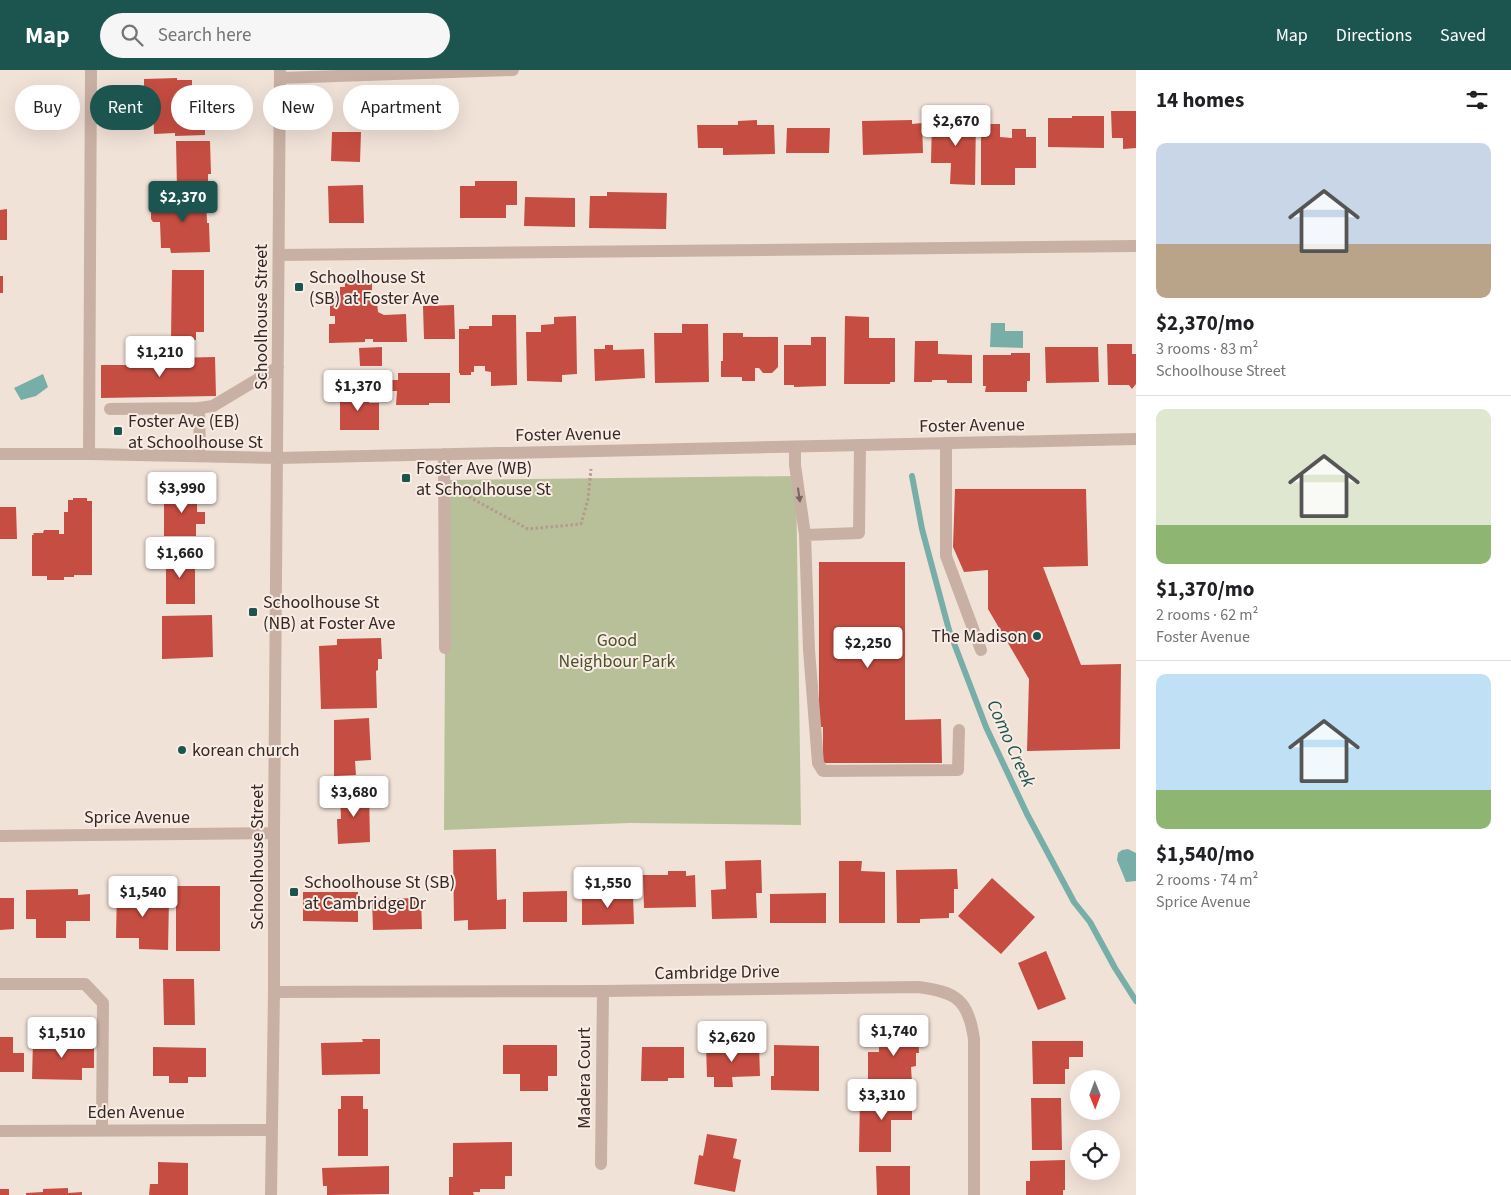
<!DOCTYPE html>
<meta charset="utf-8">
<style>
body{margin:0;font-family:"Source Sans 3",sans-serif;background:#f6f6f6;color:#202124;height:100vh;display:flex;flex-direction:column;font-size:19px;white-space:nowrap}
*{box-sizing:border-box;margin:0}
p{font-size:16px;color:#757577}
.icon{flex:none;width:28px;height:28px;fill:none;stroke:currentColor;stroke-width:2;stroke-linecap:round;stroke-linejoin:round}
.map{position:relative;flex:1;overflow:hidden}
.panel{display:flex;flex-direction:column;background:#fff;width:375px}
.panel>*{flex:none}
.banner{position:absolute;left:15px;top:15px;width:475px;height:45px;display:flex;gap:10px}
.needle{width:32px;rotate:179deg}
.controls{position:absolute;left:1070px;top:1000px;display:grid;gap:10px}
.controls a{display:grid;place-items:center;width:50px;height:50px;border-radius:50%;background:#fff;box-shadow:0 5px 20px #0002;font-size:25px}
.price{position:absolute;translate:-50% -42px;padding:0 11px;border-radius:5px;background:#fff;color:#222;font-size:16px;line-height:32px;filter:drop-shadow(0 1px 2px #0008)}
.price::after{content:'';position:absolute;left:50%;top:30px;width:15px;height:11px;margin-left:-8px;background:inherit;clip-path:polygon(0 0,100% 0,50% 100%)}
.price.selected{background:#1c5550;color:#fff}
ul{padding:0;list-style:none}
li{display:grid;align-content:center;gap:10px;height:265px;padding:0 20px}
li+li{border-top:1px solid #e0e0e0}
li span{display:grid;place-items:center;height:155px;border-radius:10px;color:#555}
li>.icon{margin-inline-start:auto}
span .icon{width:90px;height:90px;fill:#fffc;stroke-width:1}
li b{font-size:21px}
h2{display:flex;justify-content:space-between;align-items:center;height:60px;padding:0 20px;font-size:21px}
.pill{padding:0 18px;border-radius:22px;background:#fff;box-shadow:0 5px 20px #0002;font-size:18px;line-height:45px}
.pill.selected{background:#1c5550;color:#fff}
header{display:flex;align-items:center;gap:30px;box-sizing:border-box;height:70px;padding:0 25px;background:#1c5550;color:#fff}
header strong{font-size:24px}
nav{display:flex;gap:28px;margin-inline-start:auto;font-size:18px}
.search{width:350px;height:45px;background:#f6f6f6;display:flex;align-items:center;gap:12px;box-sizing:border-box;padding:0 18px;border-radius:28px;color:#757577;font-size:19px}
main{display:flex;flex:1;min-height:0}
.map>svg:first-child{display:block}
.green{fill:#b8c099}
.water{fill:#77aea8}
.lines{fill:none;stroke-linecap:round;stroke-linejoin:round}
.stream{stroke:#77aea8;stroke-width:6}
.building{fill:#c64d41}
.path{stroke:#b4998f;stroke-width:3;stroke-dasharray:2.5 2.5;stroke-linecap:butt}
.minor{stroke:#c9b0a4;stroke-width:12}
.oneway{fill:#77655f}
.poi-dot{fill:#1c5550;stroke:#f9ece4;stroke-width:2}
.labels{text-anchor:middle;stroke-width:4;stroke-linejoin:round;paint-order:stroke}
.poi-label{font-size:18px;fill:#342826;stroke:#f9ece4;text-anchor:start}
.street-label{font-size:18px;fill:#342826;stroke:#f9ece4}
.park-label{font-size:18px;fill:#4a522a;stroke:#f9ece4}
.water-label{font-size:19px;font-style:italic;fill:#1c5550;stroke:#f9ece4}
</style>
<header>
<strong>Map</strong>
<div class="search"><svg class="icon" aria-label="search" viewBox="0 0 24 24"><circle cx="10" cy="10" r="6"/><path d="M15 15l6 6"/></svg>Search here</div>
<nav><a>Map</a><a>Directions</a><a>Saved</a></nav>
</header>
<main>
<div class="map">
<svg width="1136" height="1125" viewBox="0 0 1136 1125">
<rect width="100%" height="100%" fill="#f1e2d8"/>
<path class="green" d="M796 406 801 755 630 753 444 760 446 410Z"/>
<path class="water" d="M991 253H1005V261H1023V278L990 277Z
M43 304 48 317 36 326 21 330 14 318Z
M1128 779 1136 783V811L1126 812 1117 790 1118 783 1122 780Z"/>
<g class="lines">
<path class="stream" d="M912 406 922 459 949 560 986 657 1027 744 1074 832 1090 852 1115 898 1136 931"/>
</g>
<path class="building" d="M177 8V10H192V17L217 16V32H214V52H205V65L175 66V63L154 64 153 34H144V9Z
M1111 41H1136V78L1123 79V68H1112Z
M1072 46H1104V78L1048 77V48H1072Z
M947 47H976L975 115 950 114 951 93H931L932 49H947Z
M757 50V55H774L775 84 723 85V78H698L697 55H738V51Z
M912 50V54L922 53 923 83 863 85 862 51Z
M981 54H1000V67L1012 68V59H1026V67H1036V98H1015V115H981Z
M787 58H830L829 83H786Z
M332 62H361L360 92 331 91Z
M176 71H210L211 104H208V119H177Z
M475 111H517V135H506V148H460V116H475Z
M363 115 364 153H329L328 116Z
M607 122 667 123 666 159 589 158 590 126H607Z
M206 125 207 153H209L210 182 171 183 170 178H161L160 152H153L151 149V141L154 139H158V126Z
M525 127 575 128V157L524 156Z
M7 139V170H0V140Z
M172 200H204V262H196V270L174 271 171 268Z
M0 206H3V223H0Z
M345 207H372V233H377L378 242 384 245 406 244 407 272H373V269H365V272L329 273V254H335V246H330V231H334V226H340V217H345Z
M454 235 455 269H424L423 236Z
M492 245H516L517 315 491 316V302L485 301V296H474V302H471V305H460V303H459V259H469V256H492Z
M576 246 577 304 562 305V312L527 311 526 262H541V255L554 254V247Z
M845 246 869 247V268H895V312H890V314H844Z
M682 254H708L709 312 655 313 654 263H682Z
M723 263H743V267H778V297L772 303H763L759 298H755V311H742V307H721V291H723Z
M811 267H826V316L794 317V315H784V275H811Z
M915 271H938V284L972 285V313H947V310H932V312H914Z
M1107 274H1132V284H1136V314L1132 319 1129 315H1108Z
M605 275H613V280L644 279 645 308 595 311 594 279H605Z
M382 277V296H360L359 278Z
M1045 277H1098L1099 312 1046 313Z
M1011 283H1030V311H1027V322H985L986 316H983V285H1011Z
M215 287 216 326 101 328V295H128V289Z
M398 303H450V333H429V335H396L397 321H390V310H398Z
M340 321H369V333H379V360H340Z
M955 419H1086L1088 496 1043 497 1081 595 1121 594 1120 679 1027 681 1029 609 988 539V500L964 502 953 477Z
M164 421H197V442H205V454H196V466H164Z
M73 428H87V431H92V505H74V507H64V510H47V506H32V465H34L33 463H43L44 460H59V464H64V442H68V430H73Z
M0 437H16L17 469H0Z
M166 484H195V534H166Z
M819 492H905V650L941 649 942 693H823V657H819Z
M212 545 213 587 162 589V546Z
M381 568 382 589H378V600L376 601 377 638 321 639 319 576 337 575V569Z
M369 648 371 690 355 691 356 705 334 706V650Z
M369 721 370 772 338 774 337 749H341L340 722Z
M496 779 497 830 506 829V859L468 860V850L454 851 453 780Z
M761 790 762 823H756L757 848 712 849 711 820 726 819 725 791Z
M839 791H862L861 801 885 802V853H839Z
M957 799 958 819H954V843H949V848L920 849V853H897L896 800Z
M668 801H686V806L695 805 696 837 644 838 643 805H668Z
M992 808 1035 847 1001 884 958 846Z
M176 816H220V881H176Z
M117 818 159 819V828H169L168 880 139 879V868H116Z
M78 819V825L90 824V851H66V868H36V849H26V820Z
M567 821V852H523V822Z
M303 822H358V852L303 851Z
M826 823V853H770V824Z
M582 824H633L634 854 582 855Z
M0 828H14V859L0 860Z
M421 828 422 859 373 860 372 829Z
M1046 881 1066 929 1038 940 1018 893Z
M163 909H194L195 955H164Z
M918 959 919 983H916V996L911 997 912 1013H868V982H879V960Z
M0 967H13V983H24V1002H0Z
M362 969H380V1004L322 1005 321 973 363 972Z
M33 970H94V998H82V1010L32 1009Z
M1032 971H1083V987H1069V999H1065V1014H1033Z
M503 975H557V1006H548V1021H520V1004H503Z
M706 975H759L760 1006 732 1007 733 1017H714V1007H707Z
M774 975 819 976V1021L771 1020V1006H774Z
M153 977 206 978V1007H188V1013H169V1006H153Z
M642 977H684V1008H668V1011H641Z
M892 1024H912V1050H891V1082H859L860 1029H892Z
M341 1026H363V1039H368V1086H338V1039H341Z
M1031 1028H1061L1062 1080H1032Z
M707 1064 737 1069 733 1088 741 1090 735 1122 694 1114 699 1085 703 1086Z
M512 1072V1106H505V1119H480V1122H473L474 1125H449V1107H453V1073Z
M1065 1090V1120H1063V1125H1026V1111H1030V1091Z
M158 1092 188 1093V1125H149L150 1114H158Z
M389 1096V1124L327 1125V1116H323L322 1098Z
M876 1096H910V1125H877Z
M68 1118V1123L82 1122V1125H26V1123L43 1122V1119Z
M0 1119H9V1125H0Z"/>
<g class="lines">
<path class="path" d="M460 422 528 459 581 454 588 429 591 399"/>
<path class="minor" d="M280 8 513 0
M279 185 1136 176
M110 339 199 338
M946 373V486L981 580
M795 377V395L805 465 859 463 860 375
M0 384H89L278 388 1136 369
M89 384 91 0
M444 384 445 578
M200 386 199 338 213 336 278 297
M805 465 809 580 818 693 823 701 958 700 959 660
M0 766 274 763
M0 914H85L103 933 102 1060
M274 922 603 921 918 917C956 922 968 929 974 969V1125
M0 1061 272 1060
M601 1094 603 921
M271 1125 274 922V763L280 0"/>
</g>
<defs><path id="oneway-solid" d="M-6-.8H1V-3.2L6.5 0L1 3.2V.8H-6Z" transform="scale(1.25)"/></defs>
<use class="oneway" href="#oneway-solid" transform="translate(799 425) rotate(82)"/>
<g class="poi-dot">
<rect x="294" y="212" width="10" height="10" rx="2.5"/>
<rect x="113" y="356" width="10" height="10" rx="2.5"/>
<rect x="401" y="403" width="10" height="10" rx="2.5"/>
<rect x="248" y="537" width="10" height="10" rx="2.5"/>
<circle cx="1037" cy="566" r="5"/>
<circle cx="182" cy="680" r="5"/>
<rect x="289" y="817" width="10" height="10" rx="2.5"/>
</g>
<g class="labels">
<g class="poi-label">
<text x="309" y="213">Schoolhouse St<tspan x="309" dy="21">(SB) at Foster Ave</tspan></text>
<text x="128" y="357">Foster Ave (EB)<tspan x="128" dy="21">at Schoolhouse St</tspan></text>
<text x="416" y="404">Foster Ave (WB)<tspan x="416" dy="21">at Schoolhouse St</tspan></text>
<text x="263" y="538">Schoolhouse St<tspan x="263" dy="21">(NB) at Foster Ave</tspan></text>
<text x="1027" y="572" text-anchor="end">The Madison</text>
<text x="192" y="686">korean church</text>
<text x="304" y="818">Schoolhouse St (SB)<tspan x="304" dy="21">at Cambridge Dr</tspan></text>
</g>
<g class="street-label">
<text transform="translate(261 247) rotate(-90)" y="6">Schoolhouse Street</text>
<text transform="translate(972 355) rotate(-1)" y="6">Foster Avenue</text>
<text transform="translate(568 364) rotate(-1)" y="6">Foster Avenue</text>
<text x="137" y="753">Sprice Avenue</text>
<text transform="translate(257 787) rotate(-90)" y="6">Schoolhouse Street</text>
<text transform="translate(717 902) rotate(-1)" y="6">Cambridge Drive</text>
<text transform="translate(584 1008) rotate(-90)" y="6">Madera Court</text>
<text x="136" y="1048">Eden Avenue</text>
</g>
<g class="park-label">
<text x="617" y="576">Good<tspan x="617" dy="21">Neighbour Park</tspan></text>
</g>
<g class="water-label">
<text transform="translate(1012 673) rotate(66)" y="7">Como Creek</text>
</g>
</g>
</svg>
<div class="controls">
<a><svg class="needle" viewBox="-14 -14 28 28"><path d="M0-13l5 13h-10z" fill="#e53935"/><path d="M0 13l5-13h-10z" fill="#757577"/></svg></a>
<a><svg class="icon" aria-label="locate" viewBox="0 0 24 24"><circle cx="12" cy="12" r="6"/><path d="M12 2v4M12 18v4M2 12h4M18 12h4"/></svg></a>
</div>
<b class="price" style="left:956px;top:77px">$2,670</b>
<b class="price selected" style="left:183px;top:153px">$2,370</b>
<b class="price" style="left:160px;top:308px">$1,210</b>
<b class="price" style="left:358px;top:342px">$1,370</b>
<b class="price" style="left:182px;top:444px">$3,990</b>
<b class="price" style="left:180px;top:509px">$1,660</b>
<b class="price" style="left:868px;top:599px">$2,250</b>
<b class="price" style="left:354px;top:748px">$3,680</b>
<b class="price" style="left:608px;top:839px">$1,550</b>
<b class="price" style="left:143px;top:848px">$1,540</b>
<b class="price" style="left:894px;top:987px">$1,740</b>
<b class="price" style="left:62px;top:989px">$1,510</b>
<b class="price" style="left:732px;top:993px">$2,620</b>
<b class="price" style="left:882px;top:1051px">$3,310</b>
<div class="banner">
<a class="pill">Buy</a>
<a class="pill selected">Rent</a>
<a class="pill">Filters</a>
<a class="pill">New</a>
<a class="pill">Apartment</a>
</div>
</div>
<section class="panel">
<h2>14 homes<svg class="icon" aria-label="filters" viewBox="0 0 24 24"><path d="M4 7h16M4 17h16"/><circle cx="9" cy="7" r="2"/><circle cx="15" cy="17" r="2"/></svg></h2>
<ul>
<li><span style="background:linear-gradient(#c9d6e8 65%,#b9a48a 0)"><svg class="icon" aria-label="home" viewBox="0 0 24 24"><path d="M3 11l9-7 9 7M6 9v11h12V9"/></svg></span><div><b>$2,370/mo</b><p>3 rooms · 83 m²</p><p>Schoolhouse Street</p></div></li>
<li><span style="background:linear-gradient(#dfe7d0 75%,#8fb573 0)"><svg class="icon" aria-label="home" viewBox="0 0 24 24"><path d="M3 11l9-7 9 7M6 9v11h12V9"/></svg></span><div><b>$1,370/mo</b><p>2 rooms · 62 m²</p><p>Foster Avenue</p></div></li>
<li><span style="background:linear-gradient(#bfe0f5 75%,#8fb573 0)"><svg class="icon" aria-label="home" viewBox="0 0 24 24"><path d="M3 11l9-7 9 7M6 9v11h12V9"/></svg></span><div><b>$1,540/mo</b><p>2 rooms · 74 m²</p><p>Sprice Avenue</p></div></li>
</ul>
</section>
</main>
